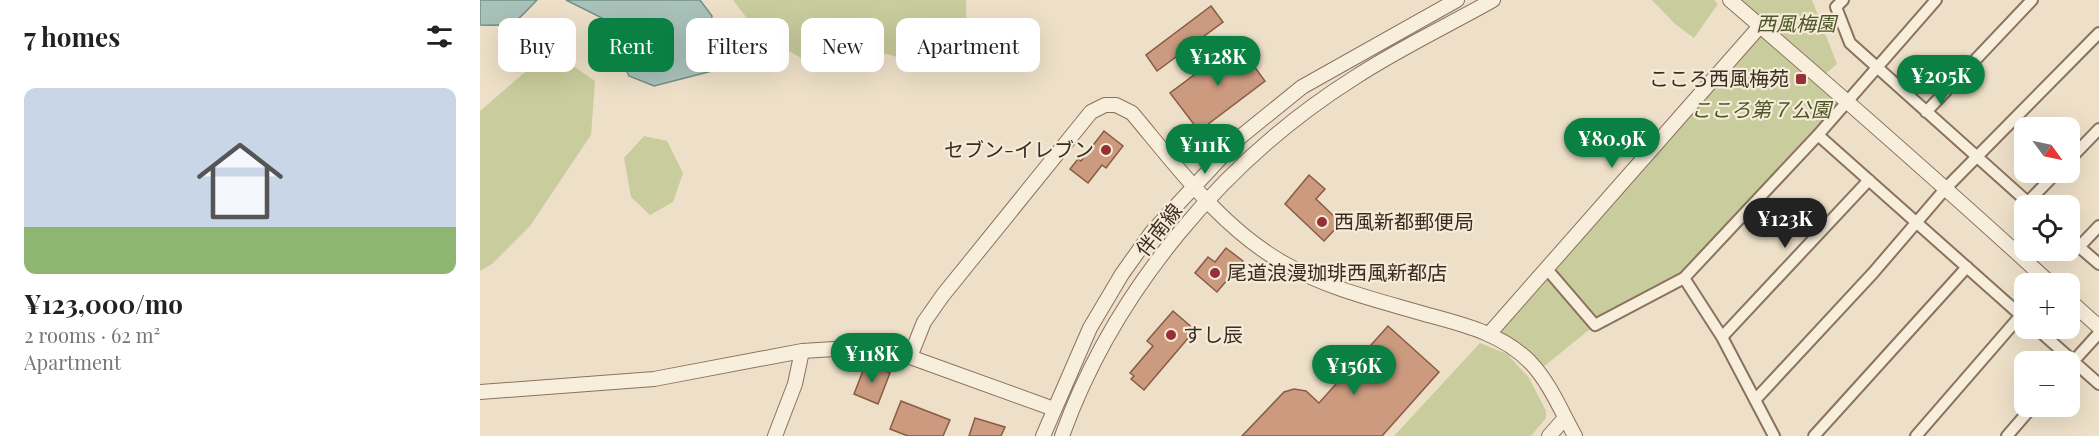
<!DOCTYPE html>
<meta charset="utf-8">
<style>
body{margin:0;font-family:"Playfair Display","Noto Sans JP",serif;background:#f2f2f2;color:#222;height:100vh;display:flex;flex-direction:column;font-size:22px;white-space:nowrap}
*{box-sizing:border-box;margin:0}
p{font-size:20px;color:#767676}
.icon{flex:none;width:33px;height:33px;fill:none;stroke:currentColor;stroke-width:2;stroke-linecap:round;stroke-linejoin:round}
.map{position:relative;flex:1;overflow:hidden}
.panel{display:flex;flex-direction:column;background:#fff;width:480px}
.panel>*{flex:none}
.banner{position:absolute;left:18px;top:18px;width:570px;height:54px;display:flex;gap:12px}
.needle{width:39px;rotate:123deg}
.fabs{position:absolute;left:1534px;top:117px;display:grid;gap:12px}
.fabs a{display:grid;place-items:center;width:66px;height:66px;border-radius:12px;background:#fff;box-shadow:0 6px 24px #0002;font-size:30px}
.price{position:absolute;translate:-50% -51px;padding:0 14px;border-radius:21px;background:#0b8043;color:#fff;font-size:20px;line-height:39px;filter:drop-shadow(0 2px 3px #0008)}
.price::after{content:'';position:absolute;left:50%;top:36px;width:18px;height:14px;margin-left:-9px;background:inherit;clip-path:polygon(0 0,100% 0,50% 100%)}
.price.active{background:#222;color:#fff}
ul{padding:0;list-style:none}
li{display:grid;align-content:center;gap:12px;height:318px;padding:0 24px}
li+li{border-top:2px solid #e0e0e0}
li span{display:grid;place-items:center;height:186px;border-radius:12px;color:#555}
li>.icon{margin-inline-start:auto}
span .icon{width:108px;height:108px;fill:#fffc;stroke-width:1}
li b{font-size:26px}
h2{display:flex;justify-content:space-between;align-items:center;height:72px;padding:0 24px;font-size:26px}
.pill{padding:0 21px;border-radius:12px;background:#fff;box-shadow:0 6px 24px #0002;font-size:21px;line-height:54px}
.pill.active{background:#0b8043;color:#fff}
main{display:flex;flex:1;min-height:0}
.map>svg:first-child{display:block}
.green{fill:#c9cc9c}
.water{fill:#a9c2b9;stroke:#709186;stroke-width:1.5}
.building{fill:#cb9a7f;stroke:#885b44;stroke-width:1.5}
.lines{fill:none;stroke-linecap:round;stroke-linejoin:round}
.minor-casing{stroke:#8a725d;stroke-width:14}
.tertiary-casing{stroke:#8a725d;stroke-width:16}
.minor{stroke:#f8eedc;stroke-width:10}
.tertiary{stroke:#f8eedc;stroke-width:14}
.poi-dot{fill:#972f36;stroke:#f5ebd8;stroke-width:2}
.labels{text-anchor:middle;stroke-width:4.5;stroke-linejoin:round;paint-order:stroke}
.park-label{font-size:20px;font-style:italic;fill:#4e5628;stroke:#f5ebd8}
.poi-label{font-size:20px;fill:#3a2c21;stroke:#f5ebd8;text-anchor:start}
.street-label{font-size:20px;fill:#3a2c21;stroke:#f5ebd8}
</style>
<main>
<section class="panel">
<h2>7 homes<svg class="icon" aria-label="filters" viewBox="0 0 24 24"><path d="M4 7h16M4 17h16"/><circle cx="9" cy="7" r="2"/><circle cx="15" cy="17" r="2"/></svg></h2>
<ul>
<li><span style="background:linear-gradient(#c9d6e8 75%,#8fb573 0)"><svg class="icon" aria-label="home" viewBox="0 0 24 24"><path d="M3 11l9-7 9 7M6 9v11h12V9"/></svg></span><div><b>¥123,000/mo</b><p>2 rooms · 62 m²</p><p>Apartment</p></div></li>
</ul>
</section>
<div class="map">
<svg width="1619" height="436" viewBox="0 0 1619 436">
<rect width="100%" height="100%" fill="#eee0c8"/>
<path class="green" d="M253 0H486L487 50 459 70 407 54 365 52 332 64 280 35Z
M1172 0H1234L1238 4 1214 38 1195 24Z
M1250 0H1332L1357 64 1342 77 1365 102 1204 278 1115 325 1057 372 1009 334 1280 26Z
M90 64 115 81 111 135 50 226 12 264 0 271V111L52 66Z
M164 136 187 141 203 173 193 202 170 215 151 197 144 158Z
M1000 343 1027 354 1049 378 1066 411V418L1051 436H914Z"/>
<path class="water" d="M0 0H57C33 25 35 26 0 25Z
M86 0H220L232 16 231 22 239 31 266 45 259 64 174 86 149 76 144 66 153 45 150 32Z"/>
<path class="building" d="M731 6 743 22 677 71 666 55Z
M757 43 785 81 719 131 690 93Z
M624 131 643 146 626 168 622 165 608 183 590 169 598 159 601 161Z
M829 175 845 189 836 199 861 223 844 241 805 204Z
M746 248 763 261 737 292 715 273 728 257 735 262Z
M693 311 715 330 664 390 651 379 654 376 650 373 673 346 667 341Z
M908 326 959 372 902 436H762L804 392 814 389 826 391 839 403Z
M386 363 410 373 398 404 374 394Z
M421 401 470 420 463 436H428L410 429Z
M495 418 525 427 521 436H489Z"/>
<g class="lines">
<g class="minor-casing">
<path id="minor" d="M1363 0 1356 7 1370 43 1552 206
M1446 112 1552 0
M1338 135 1545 319
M1590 159 1619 129
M1548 202 1577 172
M1590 239 1619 264
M1599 247 1619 226
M1066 268 1115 325 1204 278 1338 135 1456 0
M1204 278 1242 337 1294 436
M1556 328 1619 384
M1242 337 1389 180
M1590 365 1619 333
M1275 400 1393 273 1466 188 1619 33
M1334 436 1487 267
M1436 436 1541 315
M1527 436 1553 406"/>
</g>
<g class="tertiary-casing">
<path id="tertiary" d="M1250 0C1358 93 1465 187 1571 284
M1590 301 1619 327
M1009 334 1280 26
M430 357 444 322 463 295 611 112 625 105H636L652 113C698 168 743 230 807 265 851 290 901 301 948 315 985 325 1022 334 1050 362 1070 383 1081 411 1095 436
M0 392 174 379 322 351 386 347 430 357 574 409
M295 436 315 384 322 351
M563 436 610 328 642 274 672 232 759 138 822 87 977 0
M582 436C634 291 744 160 874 78 918 49 967 26 1013 0
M1069 436 1085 418"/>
</g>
<use href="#minor" class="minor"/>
<use href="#tertiary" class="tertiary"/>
</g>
<g class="poi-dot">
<rect x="1315" y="73" width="12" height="12" rx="3"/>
<circle cx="626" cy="150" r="6"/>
<circle cx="842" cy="222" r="6"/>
<circle cx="735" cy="273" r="6"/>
<circle cx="691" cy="335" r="6"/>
</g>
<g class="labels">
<g class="park-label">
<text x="1316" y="31">西風梅園</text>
<text x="1281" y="117">こころ第７公園</text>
</g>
<g class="poi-label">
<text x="1309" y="86" text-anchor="end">こころ西風梅苑</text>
<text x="614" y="157" text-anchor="end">セブン-イレブン</text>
<text x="854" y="229">西風新都郵便局</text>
<text x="747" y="280">尾道浪漫珈琲西風新都店</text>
<text x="703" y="342">すし辰</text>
</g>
<g class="street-label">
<text transform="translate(679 230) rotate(-52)" y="7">伴南線</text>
</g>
</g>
</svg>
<div class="fabs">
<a><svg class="needle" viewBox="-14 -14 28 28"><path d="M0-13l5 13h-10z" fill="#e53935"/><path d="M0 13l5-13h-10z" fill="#767676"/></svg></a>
<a><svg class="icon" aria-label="locate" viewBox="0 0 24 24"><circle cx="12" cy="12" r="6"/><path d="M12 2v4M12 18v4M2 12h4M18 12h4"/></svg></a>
<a>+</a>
<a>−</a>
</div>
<b class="price" style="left:738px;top:87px">¥128K</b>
<b class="price" style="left:1461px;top:106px">¥205K</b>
<b class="price" style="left:1132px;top:169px">¥80.9K</b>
<b class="price" style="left:725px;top:175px">¥111K</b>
<b class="price active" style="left:1305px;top:249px">¥123K</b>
<b class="price" style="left:392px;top:384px">¥118K</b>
<b class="price" style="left:874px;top:396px">¥156K</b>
<div class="banner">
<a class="pill">Buy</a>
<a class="pill active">Rent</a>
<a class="pill">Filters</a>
<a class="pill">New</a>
<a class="pill">Apartment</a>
</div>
</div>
</main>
